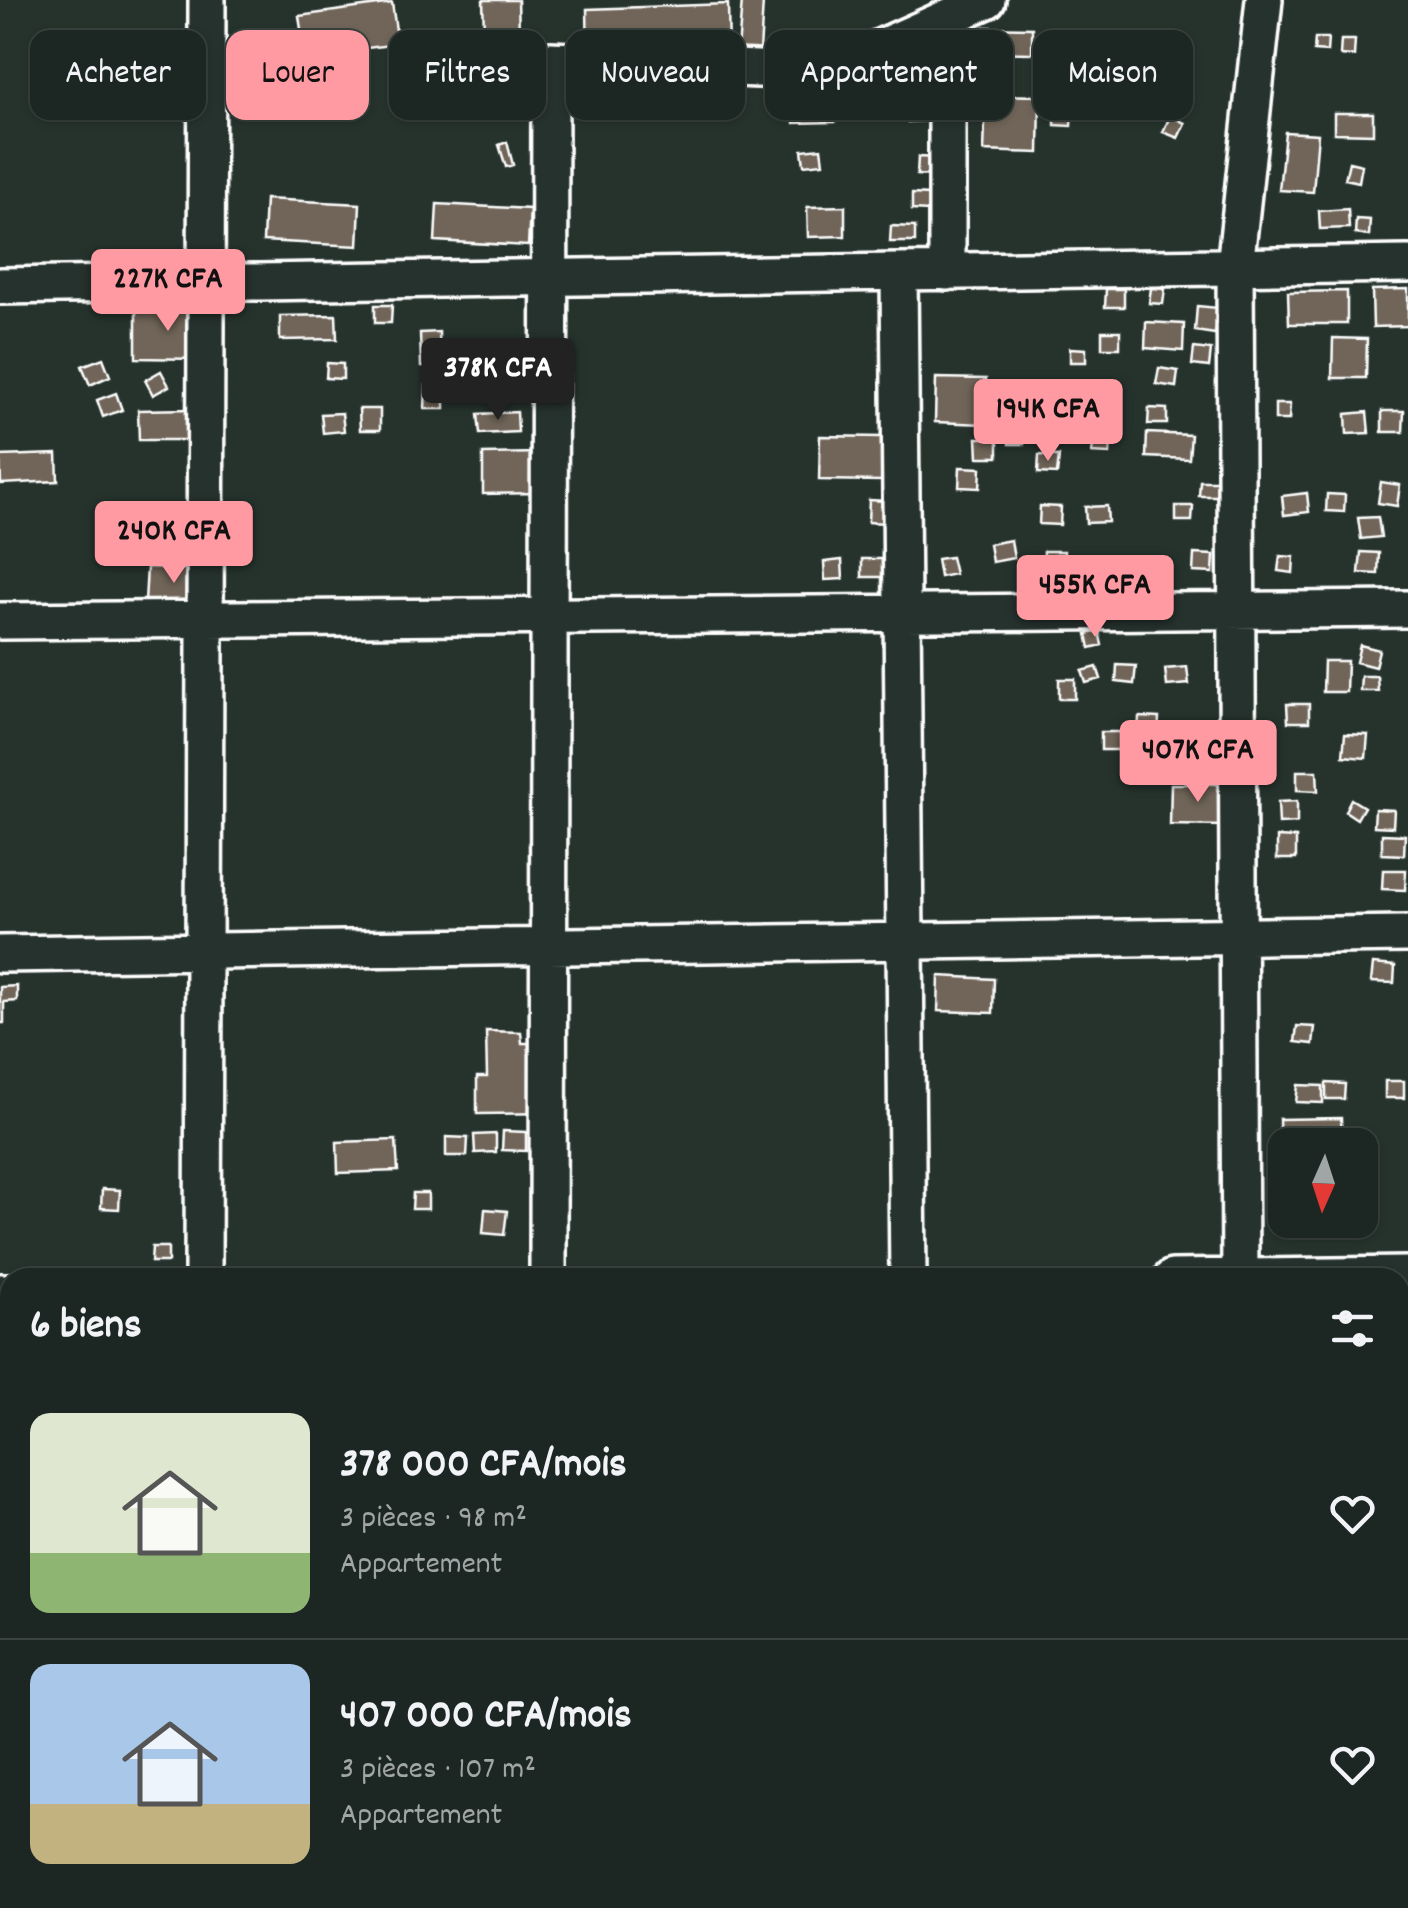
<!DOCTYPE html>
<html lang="fr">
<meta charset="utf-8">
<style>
body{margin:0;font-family:Dekko,sans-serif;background:#29322f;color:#f1f3f6;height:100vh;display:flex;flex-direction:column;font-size:38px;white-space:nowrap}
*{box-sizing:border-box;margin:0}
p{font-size:32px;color:#a0a5a5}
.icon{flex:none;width:55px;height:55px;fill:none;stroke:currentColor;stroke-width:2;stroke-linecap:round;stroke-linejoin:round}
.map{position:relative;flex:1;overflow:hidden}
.drawer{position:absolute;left:0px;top:1268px;width:1410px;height:642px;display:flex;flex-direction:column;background:#1c2622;border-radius:30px 30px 0 0;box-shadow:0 2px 8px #0004,0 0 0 2px #3a4340}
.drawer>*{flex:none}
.hud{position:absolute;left:30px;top:30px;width:1350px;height:90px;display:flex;gap:20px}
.needle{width:65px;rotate:183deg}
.tools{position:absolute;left:1268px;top:1128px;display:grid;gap:20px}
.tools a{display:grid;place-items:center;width:110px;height:110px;border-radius:20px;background:#1c2622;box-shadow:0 2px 8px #0004,0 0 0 2px #3a4340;font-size:50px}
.price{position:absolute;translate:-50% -85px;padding:0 22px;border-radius:10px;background:#ff9aa2;color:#111;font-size:32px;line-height:65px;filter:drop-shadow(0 2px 5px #0008)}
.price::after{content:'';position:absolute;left:50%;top:60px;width:30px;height:22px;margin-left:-15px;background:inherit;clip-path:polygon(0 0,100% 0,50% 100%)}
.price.current{background:#222;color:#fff}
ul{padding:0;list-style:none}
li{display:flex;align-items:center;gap:30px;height:250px;padding:0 30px}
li+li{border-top:2px solid #3a4340}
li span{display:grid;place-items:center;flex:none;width:280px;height:200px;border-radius:20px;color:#555}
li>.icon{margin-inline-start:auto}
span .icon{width:120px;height:120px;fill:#fffc;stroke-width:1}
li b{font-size:42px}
h2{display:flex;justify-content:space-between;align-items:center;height:120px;padding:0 30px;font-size:42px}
.pill{padding:0 35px;border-radius:20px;background:#1c2622;box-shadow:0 2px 8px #0004,0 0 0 2px #3a4340;font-size:35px;line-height:90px}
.pill.current{background:#ff9aa2;color:#111}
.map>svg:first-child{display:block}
.building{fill:#6f6558;stroke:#fff;stroke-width:2.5}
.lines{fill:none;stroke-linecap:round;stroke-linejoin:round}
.minor-casing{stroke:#fff;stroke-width:42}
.minor{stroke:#26332d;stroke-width:35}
</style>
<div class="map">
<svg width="1408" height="1908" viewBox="0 0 1408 1908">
<rect width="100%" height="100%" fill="#26332d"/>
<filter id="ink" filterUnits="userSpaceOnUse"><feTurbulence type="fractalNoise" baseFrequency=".01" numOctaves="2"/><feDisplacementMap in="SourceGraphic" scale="20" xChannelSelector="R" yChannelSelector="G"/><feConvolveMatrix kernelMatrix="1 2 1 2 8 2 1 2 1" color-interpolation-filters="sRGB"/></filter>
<g filter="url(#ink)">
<path class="building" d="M483 0H518L521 99H486Z
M742 1 763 2 760 52 738 50Z
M392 3 398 44 305 56 299 16Z
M728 4 729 53 588 58 587 9Z
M984 27 1032 28V53L984 52Z
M1315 38H1328L1327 52 1314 51Z
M1341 40H1355L1354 56 1340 55Z
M1056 93 1073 94 1071 126 1055 125Z
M986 95 1040 96 1039 153 984 151Z
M835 98V122L794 123V99Z
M908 105H925L926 121 908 122Z
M1334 113H1373V134L1334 133Z
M1170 116 1185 123 1178 138 1163 132Z
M1285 132 1318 134 1313 192 1279 190Z
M507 142 513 165 506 167 499 145Z
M821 148 823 163 804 165 802 150Z
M918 157 937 158 936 176 917 175Z
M1349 162 1362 165 1359 182 1345 179Z
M912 194 928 195V211L912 210Z
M265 199 360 204 358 246 263 241Z
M437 204 530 209 528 246 435 241Z
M845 206V236L808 237 807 207Z
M1348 209 1349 228 1320 229 1319 211Z
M1356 219 1370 220 1369 236 1355 234Z
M891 226 915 227V242H890Z
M1151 288 1165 289 1163 304 1149 303Z
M1106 289H1124V307H1105Z
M1408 289V326L1373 327 1372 290Z
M1347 291V324H1289L1288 292Z
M375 305H392L391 323H375Z
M1197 306 1219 308 1215 334 1195 331Z
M136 309 200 310 199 359 136 358Z
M336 315 337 339 280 340V316Z
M1146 322 1184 324 1183 351 1145 348Z
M1102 331H1120V348H1102Z
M439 332 440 367H421L420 333Z
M1333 338 1367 339 1366 378H1332Z
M1070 348 1086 349V362H1070Z
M1194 348 1211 350 1209 367 1192 365Z
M103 358 110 376 90 385 82 366Z
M327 363 343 364V379L326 378Z
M1159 368 1178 371 1176 387 1156 384Z
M161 371 169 386 153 395 145 380Z
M936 378 986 379 985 424 935 422Z
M1071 383H1090L1089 399H1071Z
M426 385H445V409H425Z
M116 393 122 410 103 417 97 400Z
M1275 404H1290L1289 420H1275Z
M1149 408 1167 409V424H1148Z
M192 409V440H139L138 410Z
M359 409H380V430H360Z
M1382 411H1404L1403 432H1382Z
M517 412 518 432 480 434 478 414Z
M1367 412 1369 433 1347 434 1346 414Z
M342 413 344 431 323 433 321 414Z
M1009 431H1024V444H1009Z
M1147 433 1191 435 1189 459 1146 457Z
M820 436 882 437V481L819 480Z
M1094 436 1111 437 1110 454 1092 453Z
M977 438H998V457H978Z
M540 453 541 493 483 494V454Z
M57 454 58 481 1 484 0 456Z
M1039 455 1059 456 1057 474 1038 473Z
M960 467 981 468 980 488 959 487Z
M1200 481H1220V496H1199Z
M1381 482 1400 485 1397 506 1378 503Z
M1307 493 1309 512 1284 515 1282 496Z
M1327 494 1345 495 1344 512 1326 511Z
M869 500 886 501V523L868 522Z
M1040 506 1061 507 1060 525 1039 524Z
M1107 506 1108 522 1086 523 1085 507Z
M1176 506H1193L1192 521H1176Z
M1378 517 1381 537 1361 539 1358 518Z
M1011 540 1014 558 992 562 989 544Z
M1044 551H1064L1063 568 1043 567Z
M1361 552 1379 553 1378 574 1359 573Z
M1194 554 1214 555 1213 573 1193 572Z
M1280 556 1294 557 1293 573 1278 571Z
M951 557 955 574 940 577 937 559Z
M862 559H884V577H862Z
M842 560 843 579 825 580 824 562Z
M147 567 203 570 201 605 145 602Z
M1099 631 1102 645 1090 648 1087 634Z
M1360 645 1379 650 1375 667 1356 662Z
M1324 661H1347L1346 692H1323Z
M1117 665 1136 666 1134 684 1116 682Z
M1097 667 1101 679 1086 683 1082 671Z
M1187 667 1189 684 1167 686 1165 669Z
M1361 676H1377L1378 691H1360Z
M1059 679H1075V699H1059Z
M1287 704H1309V722H1288Z
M1139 717 1159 718 1158 735 1138 733Z
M1101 732H1120V750H1101Z
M1345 734 1368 735 1366 758 1343 756Z
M1297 771H1317L1318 791 1297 790Z
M1171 784H1225L1224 826 1170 825Z
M1351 799 1364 807 1357 819 1345 811Z
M1297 801V823L1279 824 1278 802Z
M1375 809 1394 810 1393 827 1374 826Z
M1382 834 1405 835 1404 855 1382 854Z
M1277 837 1296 838V859H1277Z
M1383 870H1406L1405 890 1382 889Z
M1373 964 1395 966 1394 983 1371 982Z
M939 976 994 979 993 1013 938 1011Z
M17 986V1001L4 1002V1023H0V987Z
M1297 1026 1315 1027 1313 1044 1295 1042Z
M486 1031 521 1032 522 1043H541L558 1113 477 1114V1077H487Z
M1385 1081H1404V1098H1385Z
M1326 1083 1345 1084 1344 1099H1326Z
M1298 1085 1323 1086V1103L1296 1102Z
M1341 1118 1342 1145H1285V1154H1280L1279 1119Z
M503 1131 526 1132V1151L502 1150Z
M496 1134V1152L475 1153 474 1135Z
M446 1137 468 1138 467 1156H446Z
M396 1140 398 1171 338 1173 337 1142Z
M102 1189 120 1190 119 1209 101 1208Z
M413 1193H428V1209H412Z
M485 1209 507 1211 504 1235 483 1233Z
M152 1247H168V1262H151Z
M1234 1901V1908H1156V1902Z"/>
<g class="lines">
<g class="minor-casing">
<path id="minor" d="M899 272 908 1278
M947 272V18
M0 286 1408 264
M0 621 1408 609
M0 954 1408 934
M203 1278 207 0
M548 1278 550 60 826 72 987 0
M1172 1278 1408 1275
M1240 1278 1235 267 1264 0
M0 1292H10
M1400 1617H1408
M0 1636H10
M913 1900V1908
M1243 1900V1908
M202 1908V1900
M548 1908V1900"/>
</g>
<use href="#minor" class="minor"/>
</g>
</g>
</svg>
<div class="tools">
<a><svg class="needle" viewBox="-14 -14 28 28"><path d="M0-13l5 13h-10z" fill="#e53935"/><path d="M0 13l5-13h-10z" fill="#a0a5a5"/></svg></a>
</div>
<b class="price" style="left:168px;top:334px">227K CFA</b>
<b class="price current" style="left:498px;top:423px">378K CFA</b>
<b class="price" style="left:1048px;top:464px">194K CFA</b>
<b class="price" style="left:174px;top:586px">240K CFA</b>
<b class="price" style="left:1095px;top:640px">455K CFA</b>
<b class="price" style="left:1198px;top:805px">407K CFA</b>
<div class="hud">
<a class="pill">Acheter</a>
<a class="pill current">Louer</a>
<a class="pill">Filtres</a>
<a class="pill">Nouveau</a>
<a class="pill">Appartement</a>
<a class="pill">Maison</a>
</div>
<section class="drawer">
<h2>6 biens<svg class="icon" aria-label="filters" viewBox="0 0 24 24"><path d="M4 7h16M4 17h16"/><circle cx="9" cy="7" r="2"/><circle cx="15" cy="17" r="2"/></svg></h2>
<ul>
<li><span style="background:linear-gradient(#dfe7d0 70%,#8fb573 0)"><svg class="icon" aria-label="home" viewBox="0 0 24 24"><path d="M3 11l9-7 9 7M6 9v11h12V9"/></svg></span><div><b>378 000 CFA/mois</b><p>3 pièces · 98 m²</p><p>Appartement</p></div><svg class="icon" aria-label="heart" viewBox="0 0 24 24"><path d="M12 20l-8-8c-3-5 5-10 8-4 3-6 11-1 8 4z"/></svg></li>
<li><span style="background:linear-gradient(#a9c7e8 70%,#c2b280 0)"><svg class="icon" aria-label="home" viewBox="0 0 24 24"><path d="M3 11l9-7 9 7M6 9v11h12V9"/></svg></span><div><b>407 000 CFA/mois</b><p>3 pièces · 107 m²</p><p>Appartement</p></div><svg class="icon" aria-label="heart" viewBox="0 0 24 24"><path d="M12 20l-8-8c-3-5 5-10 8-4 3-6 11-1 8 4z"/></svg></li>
</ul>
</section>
</div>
